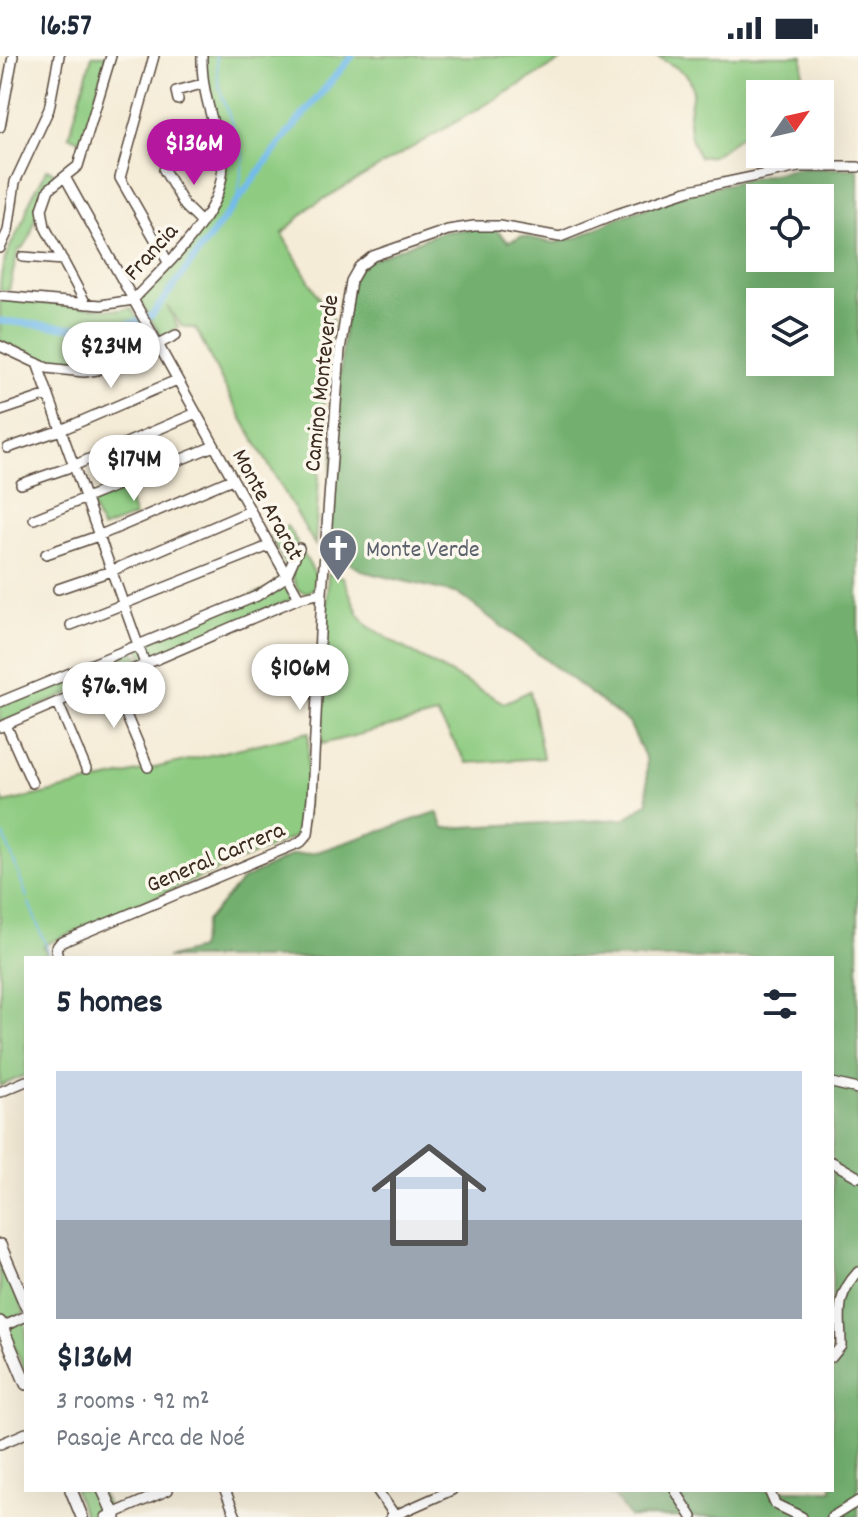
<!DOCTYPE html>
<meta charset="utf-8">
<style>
body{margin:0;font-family:Dekko,sans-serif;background:#f2f2f3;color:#1f2937;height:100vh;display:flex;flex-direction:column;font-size:30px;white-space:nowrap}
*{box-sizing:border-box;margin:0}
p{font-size:26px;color:#747a83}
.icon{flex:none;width:44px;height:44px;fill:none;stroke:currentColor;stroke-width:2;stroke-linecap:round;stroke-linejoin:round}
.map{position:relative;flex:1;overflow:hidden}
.drawer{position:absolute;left:24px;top:900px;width:810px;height:536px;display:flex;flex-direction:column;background:#fff;border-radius:0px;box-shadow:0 8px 32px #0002}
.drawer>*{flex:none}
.needle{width:52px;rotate:56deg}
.buttons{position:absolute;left:746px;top:24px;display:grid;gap:16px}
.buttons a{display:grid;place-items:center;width:88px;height:88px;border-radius:0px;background:#fff;box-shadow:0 8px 32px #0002;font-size:40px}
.price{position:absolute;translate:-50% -68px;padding:0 18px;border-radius:28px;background:#fff;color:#222;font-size:26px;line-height:52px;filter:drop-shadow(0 2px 4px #0008)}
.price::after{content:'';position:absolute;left:50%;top:48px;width:24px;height:18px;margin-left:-12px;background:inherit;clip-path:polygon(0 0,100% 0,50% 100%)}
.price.active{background:#b5179e;color:#fff}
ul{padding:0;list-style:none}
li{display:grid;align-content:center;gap:16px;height:424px;padding:0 32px}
li span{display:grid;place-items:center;height:248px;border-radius:0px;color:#555}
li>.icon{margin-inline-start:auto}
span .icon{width:144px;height:144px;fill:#fffc;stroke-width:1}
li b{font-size:34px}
h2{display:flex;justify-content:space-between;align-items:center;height:96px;padding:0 32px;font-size:34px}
.status{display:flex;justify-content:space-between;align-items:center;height:56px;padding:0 40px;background:#fff;direction:ltr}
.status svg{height:22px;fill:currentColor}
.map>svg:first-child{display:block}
.green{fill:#8fcc82;stroke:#657b50;stroke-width:2}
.forest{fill:#73b070;stroke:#576d47;stroke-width:2;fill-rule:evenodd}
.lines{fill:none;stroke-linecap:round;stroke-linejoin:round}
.stream{stroke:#73bbeb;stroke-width:2}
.canal{stroke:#73bbeb;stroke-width:7}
.minor-casing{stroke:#57473a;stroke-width:12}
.major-casing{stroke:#57473a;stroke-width:14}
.minor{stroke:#fff;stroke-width:9}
.major{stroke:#fff;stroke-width:11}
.labels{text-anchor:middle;stroke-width:7;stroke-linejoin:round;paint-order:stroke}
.street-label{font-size:24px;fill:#3b2a1e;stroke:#fbf7ec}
.worship-label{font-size:24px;fill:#5b616d;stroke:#fbf7ec;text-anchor:start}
</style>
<div class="status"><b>16:57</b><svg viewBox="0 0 49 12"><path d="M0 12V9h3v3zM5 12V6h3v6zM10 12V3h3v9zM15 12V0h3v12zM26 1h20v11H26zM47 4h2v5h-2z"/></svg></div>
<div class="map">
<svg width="858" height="1461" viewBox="0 0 858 1461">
<rect width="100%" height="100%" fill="#fbf7ec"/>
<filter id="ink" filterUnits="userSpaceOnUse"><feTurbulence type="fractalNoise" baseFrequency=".0125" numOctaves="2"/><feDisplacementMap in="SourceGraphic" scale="16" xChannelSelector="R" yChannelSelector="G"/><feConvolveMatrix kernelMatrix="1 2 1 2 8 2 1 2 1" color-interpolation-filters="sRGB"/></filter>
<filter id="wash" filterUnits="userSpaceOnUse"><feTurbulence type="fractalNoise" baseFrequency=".006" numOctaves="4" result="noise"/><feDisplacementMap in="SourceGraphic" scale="32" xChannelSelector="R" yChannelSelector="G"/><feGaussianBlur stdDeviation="1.8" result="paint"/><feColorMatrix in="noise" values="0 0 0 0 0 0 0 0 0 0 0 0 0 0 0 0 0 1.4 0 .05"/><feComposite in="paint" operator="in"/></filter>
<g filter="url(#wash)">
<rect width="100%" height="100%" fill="#f5ecd7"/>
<path class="green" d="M92 0H107L83 85 69 80Z
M206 0H569L310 151 282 178 333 266 326 304 315 489 233 347 196 273 182 270 167 250 178 271 162 282 139 244C166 213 234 151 226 108 218 72 204 37 206 0Z
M656 0H803V26L795 38H760V66L713 100 699 101C691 87 688 74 689 58 690 45 697 33 688 21 680 12 666 6 656 0Z
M47 113 55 117V120C49 129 44 138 39 149 33 164 34 186 18 195L9 234 0 235C0 209 8 192 21 171 25 164 26 154 29 147 34 135 42 125 47 113Z
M0 243 120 254 131 252 152 286C119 303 85 317 48 305 31 300 16 291 0 286Z
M123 431 135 460 102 473 90 445Z
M287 470 297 486 293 500 286 509 270 480Z
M301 494 317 521 314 532 306 537 298 534 291 518Z
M328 517 343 521 358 557 368 570 402 591 504 647 530 635 543 702 467 707 437 659 322 688Z
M286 524 296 541 145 606 139 590Z
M132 595 139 600 137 609 0 667V650Z
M309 676 306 762 303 777 44 889 47 902H26V1019L0 1030V738L4 747Z
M0 1198 25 1257 4 1266 0 1257Z
M26 1264V1318L7 1273Z
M74 1434H100L110 1456 98 1461H85Z"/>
<path class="forest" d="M799 112 858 113V1461H629L615 1441 600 1434H832V902H166L199 893 206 865 242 824 292 799 314 797 437 756 444 772 625 763 648 746 646 703 629 667 459 538 365 516 338 501 325 483 346 253 353 222 363 207 441 176 492 171 509 185 522 180 554 187 579 181 618 162 687 137ZM760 142H820V202H760ZM760 246H820V306H760Z"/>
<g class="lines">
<path class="stream" d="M216 0 219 31 244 102 236 149
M0 770V771
M4 779 27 841
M29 847 51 902"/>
<path class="canal" d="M0 265C46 268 110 283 152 259L285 81 352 0"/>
</g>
</g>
<g filter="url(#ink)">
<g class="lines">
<g class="minor-casing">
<path id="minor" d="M154 0 120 122 168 206
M178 44 176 35 202 28
M0 71 13 0
M161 80 221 97
M164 114 185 150 202 167
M65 121 299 542
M0 192 8 175 15 126 49 53 59 0
M23 201 63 204
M0 240 101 249 133 244C167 207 234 151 221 96 213 64 201 34 202 0
M86 248 45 171 42 153 49 133 78 110 111 0
M0 290 47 312 84 316 97 314 153 291 176 279
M37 307 145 608
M0 355 48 339
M8 392 61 374 177 324
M21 428 73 410 196 357
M34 463 214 390
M46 498 98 480 232 423
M58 533 111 515 250 455
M71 569 269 490
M111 623 148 711
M0 646 257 540 286 521 299 492
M58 647 86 713
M6 669 32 727
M0 671 299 542 322 537
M58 902 56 892 60 887 301 786 308 778 312 742 322 537 340 294 351 225 359 211 373 200 448 174 474 170H500L560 181 617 158 690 134 799 111H858
M832 1027 858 1033
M0 1036 26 1025
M832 1106 858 1121
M0 1272 26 1260
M832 1301 841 1290C841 1258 834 1242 858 1216
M0 1388 26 1377
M225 1434 236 1461
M377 1434 396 1461
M675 1434 692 1461
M769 1434 775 1448 802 1461
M106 1461 168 1434
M391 1461 452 1434
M832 1461 858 1445"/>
</g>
<g class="major-casing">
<path id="major" d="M0 1189 26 1250
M0 1266 26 1328
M71 1434 82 1461
M103 1434 115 1461"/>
</g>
<use href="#minor" class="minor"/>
<use href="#major" class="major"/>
</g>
</g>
<defs>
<g id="church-pin" transform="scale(2)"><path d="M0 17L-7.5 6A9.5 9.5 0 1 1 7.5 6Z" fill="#6b7280" stroke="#fbf7ec"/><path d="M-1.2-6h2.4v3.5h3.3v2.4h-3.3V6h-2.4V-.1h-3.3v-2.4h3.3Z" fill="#fff"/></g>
</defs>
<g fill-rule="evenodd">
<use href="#church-pin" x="338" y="492"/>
</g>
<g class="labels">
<g class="street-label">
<text transform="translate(150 195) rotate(-48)" y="8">Francia</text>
<text transform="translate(320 327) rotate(-84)" y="8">Camino Monteverde</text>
<text transform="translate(269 448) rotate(61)" y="8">Monte Ararat</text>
<text transform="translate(215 800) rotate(-23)" y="8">General Carrera</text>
</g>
<g class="worship-label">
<text x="366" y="500">Monte Verde</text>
</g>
</g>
</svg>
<div class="buttons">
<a><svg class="needle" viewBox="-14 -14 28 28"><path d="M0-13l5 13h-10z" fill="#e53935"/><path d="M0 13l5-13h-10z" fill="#747a83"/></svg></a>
<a><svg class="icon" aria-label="locate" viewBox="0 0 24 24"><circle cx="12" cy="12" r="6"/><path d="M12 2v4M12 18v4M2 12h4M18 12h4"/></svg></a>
<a><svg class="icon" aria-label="layers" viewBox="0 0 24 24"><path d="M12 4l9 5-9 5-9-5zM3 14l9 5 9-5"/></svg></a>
</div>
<b class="price active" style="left:194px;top:131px">$136M</b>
<b class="price" style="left:111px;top:334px">$234M</b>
<b class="price" style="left:134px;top:447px">$174M</b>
<b class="price" style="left:300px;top:656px">$106M</b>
<b class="price" style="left:114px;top:674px">$76.9M</b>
<section class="drawer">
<h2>5 homes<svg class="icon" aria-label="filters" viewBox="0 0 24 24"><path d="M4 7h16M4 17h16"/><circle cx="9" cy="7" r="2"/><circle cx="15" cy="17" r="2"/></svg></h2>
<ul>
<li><span style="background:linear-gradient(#c9d6e8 60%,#9aa5b1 0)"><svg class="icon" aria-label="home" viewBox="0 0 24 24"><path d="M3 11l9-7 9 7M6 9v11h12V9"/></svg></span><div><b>$136M</b><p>3 rooms · 92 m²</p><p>Pasaje Arca de Noé</p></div></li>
</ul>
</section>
</div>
